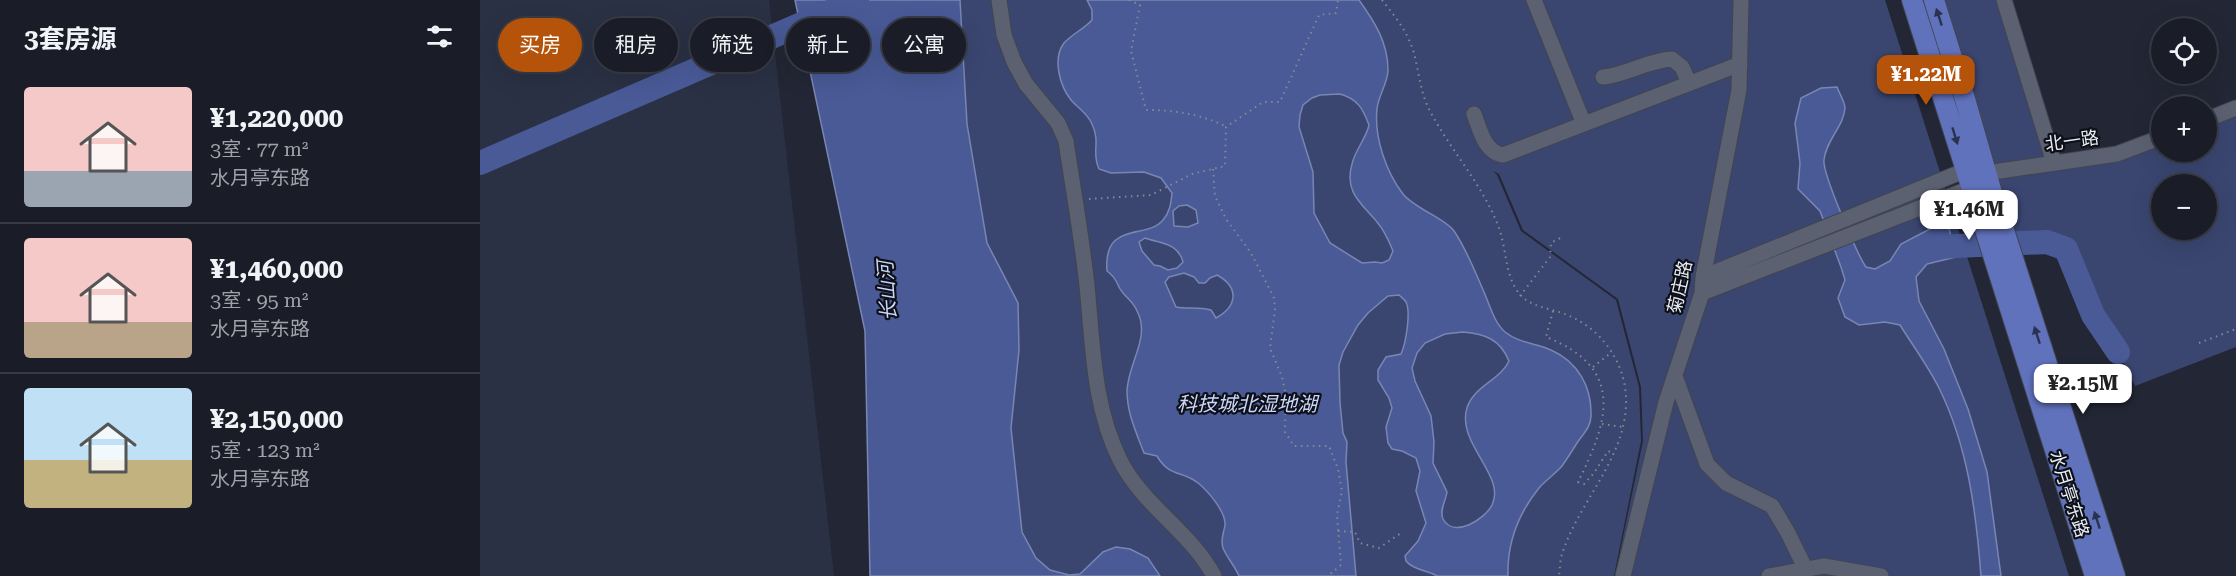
<!DOCTYPE html>
<html lang="zh">
<meta charset="utf-8">
<style>
body{margin:0;font-family:"Roboto Serif","Noto Sans SC",serif;background:#232630;color:#f1f3f6;height:100vh;display:flex;flex-direction:column;font-size:22px;white-space:nowrap}
*{box-sizing:border-box;margin:0}
p{font-size:20px;color:#9fa2a8}
.icon{flex:none;width:33px;height:33px;fill:none;stroke:currentColor;stroke-width:2;stroke-linecap:round;stroke-linejoin:round}
.map{position:relative;flex:1;overflow:hidden}
.panel{display:flex;flex-direction:column;background:#1a1d28;width:480px}
.panel>*{flex:none}
.guide{position:absolute;left:18px;top:18px;width:570px;height:54px;display:flex;gap:12px}
.controls{position:absolute;left:1671px;top:18px;display:grid;gap:12px}
.controls a{display:grid;place-items:center;width:66px;height:66px;border-radius:50%;background:#1a1d28;box-shadow:0 6px 24px #0002,0 0 0 2px #383b45;font-size:30px}
.price{position:absolute;translate:-50% -51px;padding:0 14px;border-radius:12px;background:#fff;color:#222;font-size:20px;line-height:39px;filter:drop-shadow(0 2px 3px #0008)}
.price::after{content:'';position:absolute;left:50%;top:36px;width:18px;height:14px;margin-left:-9px;background:inherit;clip-path:polygon(0 0,100% 0,50% 100%)}
.price.selected{background:#b45309;color:#fff}
ul{padding:0;list-style:none}
li{display:flex;align-items:center;gap:18px;height:150px;padding:0 24px}
li+li{border-top:2px solid #383b45}
li span{display:grid;place-items:center;flex:none;width:168px;height:120px;border-radius:6px;color:#555}
li>.icon{margin-inline-start:auto}
span .icon{width:72px;height:72px;fill:#fffc;stroke-width:1}
li b{font-size:26px}
h2{display:flex;justify-content:space-between;align-items:center;height:72px;padding:0 24px;font-size:26px}
.tag{padding:0 21px;border-radius:27px;background:#1a1d28;box-shadow:0 6px 24px #0002,0 0 0 2px #383b45;font-size:21px;line-height:54px}
.tag.selected{background:#b45309;color:#fff}
main{display:flex;flex:1;min-height:0}
.map>svg:first-child{display:block}
.built{fill:#2a3144}
.green{fill:#3a4670;fill-rule:evenodd}
.water{fill:#495a97;stroke:#7986b3;stroke-width:1.5;fill-rule:evenodd}
.lines{fill:none;stroke-linecap:round;stroke-linejoin:round}
.river{stroke:#495a97;stroke-width:24}
.minor-casing{stroke:#414550;stroke-width:17}
.major-casing{stroke:#414550;stroke-width:22}
.path{stroke:#858995;stroke-width:2;stroke-dasharray:1.5 4.5;stroke-linecap:butt}
.minor{stroke:#5c6171;stroke-width:15}
.major{stroke:#6172bd;stroke-width:20}
.oneway{fill:#2b3251}
.labels{text-anchor:middle;stroke-width:4.5;stroke-linejoin:round;paint-order:stroke}
.street-label{font-size:18px;fill:#e8ecf5;stroke:#0e1017}
.water-label{font-size:20px;font-style:italic;fill:#cad6fb;stroke:#0e1017}
</style>
<main>
<section class="panel">
<h2>3套房源<svg class="icon" aria-label="filters" viewBox="0 0 24 24"><path d="M4 7h16M4 17h16"/><circle cx="9" cy="7" r="2"/><circle cx="15" cy="17" r="2"/></svg></h2>
<ul>
<li><span style="background:linear-gradient(#f6c9c9 70%,#9aa5b1 0)"><svg class="icon" aria-label="home" viewBox="0 0 24 24"><path d="M3 11l9-7 9 7M6 9v11h12V9"/></svg></span><div><b>¥1,220,000</b><p>3室 · 77 m²</p><p>水月亭东路</p></div></li>
<li><span style="background:linear-gradient(#f6c9c9 70%,#b9a48a 0)"><svg class="icon" aria-label="home" viewBox="0 0 24 24"><path d="M3 11l9-7 9 7M6 9v11h12V9"/></svg></span><div><b>¥1,460,000</b><p>3室 · 95 m²</p><p>水月亭东路</p></div></li>
<li><span style="background:linear-gradient(#bfe0f5 60%,#c2b280 0)"><svg class="icon" aria-label="home" viewBox="0 0 24 24"><path d="M3 11l9-7 9 7M6 9v11h12V9"/></svg></span><div><b>¥2,150,000</b><p>5室 · 123 m²</p><p>水月亭东路</p></div></li>
</ul>
</section>
<div class="map">
<svg width="1756" height="576" viewBox="0 0 1756 576">
<rect width="100%" height="100%" fill="#232735"/>
<path class="built" d="M0 0H289L354 576H0Z"/>
<path class="green" d="M480 0H1405L1589 576H1135L1163 441 1161 387 1138 299 1043 230 1019 174 1013 171 1017 175 1041 231 1136 300 1159 387 1161 441 1134 576H680L668 558 623 552 600 574 589 576 570 570 556 558 542 532 531 428 539 350 538 303 507 243 487 124Z
M1451 0H1524L1574 163 1681 137 1682 152H1726L1727 120 1756 108V347L1655 386 1638 352 1597 250 1577 235 1527 239ZM1682 184H1726V230H1682Z"/>
<path class="water" d="M315 0H480L487 124 507 243 538 303 539 350 531 428 542 532 556 558 570 570 589 575 600 574 623 552 636 547 650 549 668 558 680 576H390L385 331Z
M607 0H879C894 21 908 42 908 70 908 83 898 96 897 109 894 137 906 172 923 194 935 209 965 218 974 231 987 250 995 272 1004 292 1010 306 1014 322 1025 332 1040 344 1057 343 1071 350 1098 362 1112 387 1111 416 1111 427 1103 434 1097 443 1092 451 1087 459 1082 466 1075 474 1066 480 1059 488 1038 514 1027 543 1028 576H957C947 570 933 570 926 561L925 556 938 541 946 523 936 491 940 471 936 458 922 451 912 449 908 443 906 427 912 408 909 398 898 380V370L906 357 921 354C926 343 931 312 926 302 924 299 921 297 919 295L908 296 888 313 878 325 863 352 859 365 860 403 863 433 867 442 866 462 876 576H759C755 566 747 558 743 548 740 539 744 533 745 525 746 512 728 491 718 483 702 470 690 478 677 456L664 453C656 432 647 413 647 391 648 363 671 337 657 311 654 303 648 299 643 293 635 284 640 281 627 271 623 220 667 240 683 220 690 212 691 203 692 193L681 178 664 172 631 173 619 169C611 151 621 144 612 124 608 114 598 108 591 100 580 86 572 59 584 43 592 34 604 29 612 20V10ZM860 94C878 99 883 109 889 125 886 139 875 150 872 164 864 192 881 203 897 222 904 230 909 241 913 251L909 260 902 263 895 262 882 263 850 243 834 213 833 172 819 127 820 115 823 105 832 98 840 95ZM707 205 716 210 718 223 708 227 694 226 693 211 699 206ZM665 238C682 244 698 243 703 262L697 268 688 270 680 266 674 265 662 251 659 242ZM704 273 714 277 719 283H725L730 278 737 275C759 287 758 306 736 318L731 310C719 307 708 309 696 307L685 282 689 277ZM983 332C1005 334 1020 339 1029 361 1020 381 990 387 986 412 980 446 1026 477 1012 505 1005 519 974 539 963 519 959 511 966 500 967 492L953 463 954 442 951 416 935 381 932 368 937 353 945 343 965 334Z
M1357 87C1359 93 1365 102 1365 108 1364 126 1346 140 1344 160 1342 172 1377 254 1386 267L1395 269 1410 261 1421 244 1467 220 1476 257 1447 264 1436 277 1439 301 1464 349 1488 409 1507 472 1521 576H1501C1496 511 1488 447 1459 388 1448 366 1433 346 1420 325L1405 322 1379 325 1365 317 1358 298 1365 280 1361 267 1340 211 1318 189 1320 163 1315 123 1321 98 1341 88Z"/>
<g class="lines">
<path class="river" d="M0 163 377 0
M1443 252 1454 247 1567 242 1586 249 1613 315 1638 352"/>
<g class="minor-casing">
<path id="minor" d="M519 0 524 35 534 62 546 84 578 123 586 141C593 189 602 238 607 286 613 345 613 406 640 460 663 506 710 531 734 576
M1054 0 1104 124
M1524 0 1574 163
M1123 77C1147 75 1168 60 1192 59L1202 67 1209 83
M994 114C1000 129 1004 152 1023 155L1260 64
M1726 120 1756 108
M1223 277 1486 170 1506 173 1637 154 1682 137
M1222 293 1491 188 1498 181
M1195 376 1227 464 1246 483 1292 506 1308 533 1329 576
M1143 576 1186 402 1222 293 1223 277 1259 90 1261 0
M1289 576 1344 566 1401 576"/>
</g>
<g class="major-casing">
<path id="major" d="M1432 0 1615 576
M1454 0 1485 99 1512 193 1635 576"/>
</g>
<path class="path" d="M649 0 660 5 651 51 666 110C694 110 720 114 745 126
M902 0C914 15 927 31 933 50 939 70 940 93 950 111 971 151 1003 185 1019 228 1026 248 1025 271 1036 289 1047 308 1069 307 1087 315 1121 328 1146 363 1146 400 1147 457 1099 501 1082 554 1080 560 1080 569 1079 576
M1710 96 1714 106
M733 169 735 196 746 219 771 253 794 298 795 310 790 348 802 377 806 396 805 432 814 446H849L858 469 862 491 857 515 861 565 848 576
M609 199 671 195 712 174 745 166 746 127 783 102H800L839 15 856 13 858 0
M1040 296 1070 257 1071 243 1084 236
M1073 311 1066 337C1145 368 1129 420 1098 482L1104 484 1114 473 1128 451 1133 453
M1719 343 1756 329
M1113 367 1132 352
M1122 424 1143 427
M858 531 875 532 880 543 899 548 921 533"/>
<use href="#minor" class="minor"/>
<use href="#major" class="major"/>
</g>
<defs><path id="oneway-solid" d="M-6-.8H1V-3.2L6.5 0L1 3.2V.8H-6Z" transform="scale(1.5)"/></defs>
<g class="oneway">
<use href="#oneway-solid" transform="translate(1459 17) rotate(-108)"/>
<use href="#oneway-solid" transform="translate(1475 136) rotate(73)"/>
<use href="#oneway-solid" transform="translate(1557 335) rotate(-108)"/>
<use href="#oneway-solid" transform="translate(1617 520) rotate(-108)"/>
</g>
<g class="labels">
<g class="street-label">
<text transform="translate(1592 141) rotate(-8)" y="6">北一路</text>
<text transform="translate(1200 287) rotate(-77)" y="6">菊庄路</text>
<text transform="translate(1589 494) rotate(72)" y="6">水月亭东路</text>
</g>
<g class="water-label">
<text transform="translate(407 291) rotate(-94)" y="7">长山河</text>
<text x="767" y="411">科技城北湿地湖</text>
</g>
</g>
</svg>
<div class="controls">
<a><svg class="icon" aria-label="locate" viewBox="0 0 24 24"><circle cx="12" cy="12" r="6"/><path d="M12 2v4M12 18v4M2 12h4M18 12h4"/></svg></a>
<a>+</a>
<a>−</a>
</div>
<b class="price selected" style="left:1446px;top:106px">¥1.22M</b>
<b class="price" style="left:1489px;top:241px">¥1.46M</b>
<b class="price" style="left:1603px;top:415px">¥2.15M</b>
<div class="guide">
<a class="tag selected">买房</a>
<a class="tag">租房</a>
<a class="tag">筛选</a>
<a class="tag">新上</a>
<a class="tag">公寓</a>
</div>
</div>
</main>
